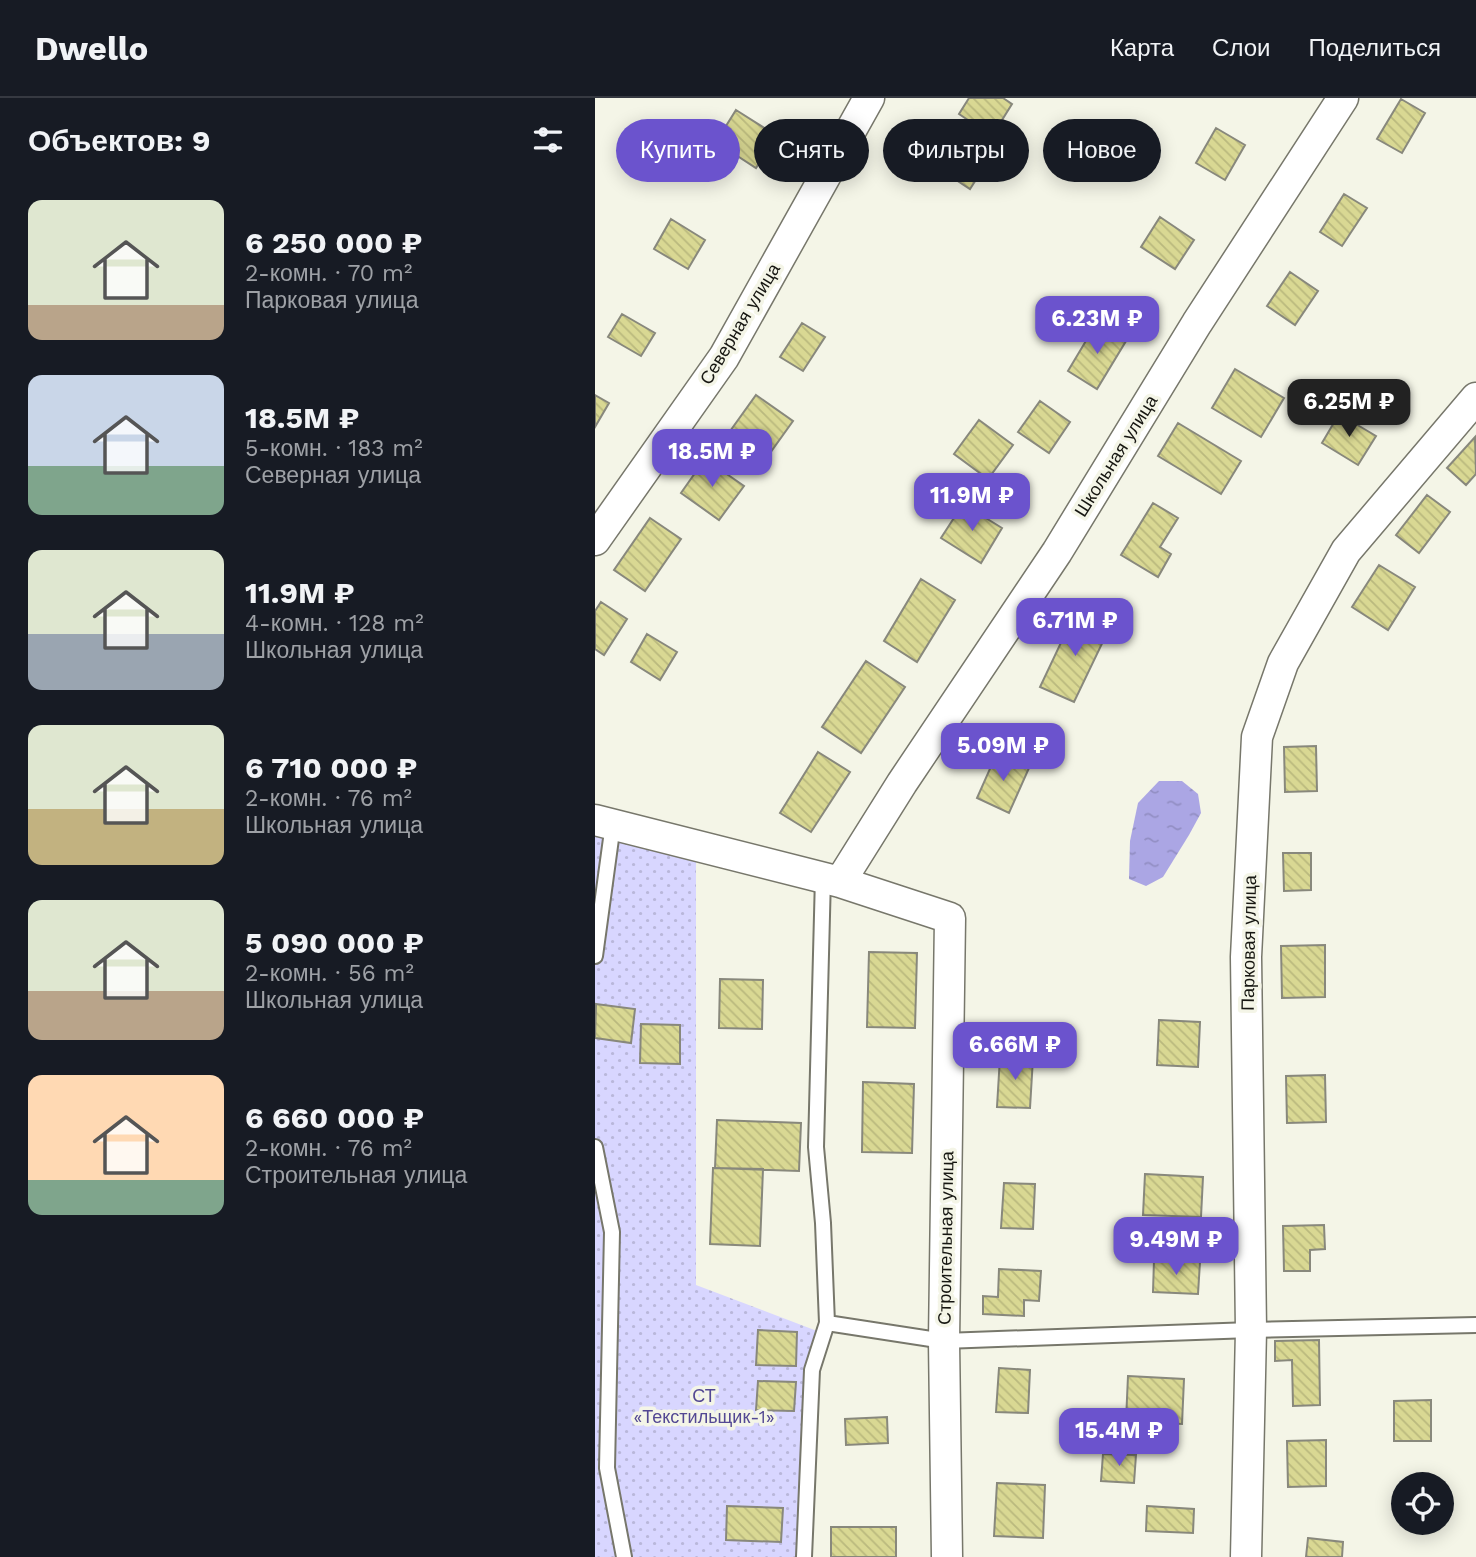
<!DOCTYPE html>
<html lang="ru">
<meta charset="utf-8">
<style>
body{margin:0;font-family:"Work Sans",sans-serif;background:#242831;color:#f1f3f6;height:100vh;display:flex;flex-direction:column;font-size:26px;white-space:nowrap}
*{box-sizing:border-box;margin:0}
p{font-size:23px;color:#9ea1a6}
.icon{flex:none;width:38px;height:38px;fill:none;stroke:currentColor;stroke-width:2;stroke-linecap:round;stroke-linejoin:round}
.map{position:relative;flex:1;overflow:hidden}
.sheet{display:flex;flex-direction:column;background:#171b24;width:595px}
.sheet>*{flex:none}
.top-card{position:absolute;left:21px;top:21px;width:665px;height:63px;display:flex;gap:14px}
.controls{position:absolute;left:796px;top:1374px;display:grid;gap:14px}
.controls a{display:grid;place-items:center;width:63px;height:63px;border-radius:50%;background:#171b24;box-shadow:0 4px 18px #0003;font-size:35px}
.price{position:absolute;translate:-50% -60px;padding:0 16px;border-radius:14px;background:#6b53cd;color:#fff;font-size:23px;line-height:46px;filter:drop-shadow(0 2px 4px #0008)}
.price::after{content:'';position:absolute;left:50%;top:42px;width:21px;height:16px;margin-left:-10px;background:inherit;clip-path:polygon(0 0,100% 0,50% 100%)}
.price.active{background:#222;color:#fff}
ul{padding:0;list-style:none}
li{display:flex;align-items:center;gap:21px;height:175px;padding:0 28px}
li span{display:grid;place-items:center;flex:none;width:196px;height:140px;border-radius:14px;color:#555}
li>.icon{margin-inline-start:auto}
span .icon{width:84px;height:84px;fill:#fffc;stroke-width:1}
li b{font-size:30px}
h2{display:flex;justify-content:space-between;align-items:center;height:84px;padding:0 28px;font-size:30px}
.tag{padding:0 24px;border-radius:32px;background:#171b24;box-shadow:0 4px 18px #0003;font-size:24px;line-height:63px}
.tag.active{background:#6b53cd;color:#fff}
header{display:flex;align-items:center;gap:42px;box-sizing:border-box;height:98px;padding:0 35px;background:#171b24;border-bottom:2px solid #363941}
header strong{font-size:33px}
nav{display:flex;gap:38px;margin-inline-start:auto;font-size:24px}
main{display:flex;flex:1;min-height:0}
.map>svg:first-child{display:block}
.garden{fill:url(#garden-dots)}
.water{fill:url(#water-ripples)}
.building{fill:url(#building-back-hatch);stroke:#88887c;stroke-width:2}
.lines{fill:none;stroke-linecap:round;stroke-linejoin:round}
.service-casing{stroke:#77776b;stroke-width:18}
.minor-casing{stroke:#77776b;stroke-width:33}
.service{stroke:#fff;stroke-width:14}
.minor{stroke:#fff;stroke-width:30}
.labels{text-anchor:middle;stroke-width:7;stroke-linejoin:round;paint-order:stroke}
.street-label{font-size:18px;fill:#161611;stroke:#f4f5e7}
.park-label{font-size:18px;fill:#534893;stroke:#f4f5e7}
</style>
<header>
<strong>Dwello</strong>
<nav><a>Карта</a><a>Слои</a><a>Поделиться</a></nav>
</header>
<main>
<section class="sheet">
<h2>Объектов: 9<svg class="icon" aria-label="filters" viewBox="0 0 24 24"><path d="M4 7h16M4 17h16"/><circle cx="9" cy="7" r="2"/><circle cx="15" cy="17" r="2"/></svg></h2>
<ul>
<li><span style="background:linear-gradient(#dfe7d0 75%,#b9a48a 0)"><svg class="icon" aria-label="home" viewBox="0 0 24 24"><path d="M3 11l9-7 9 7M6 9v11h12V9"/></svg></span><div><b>6 250 000 ₽</b><p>2-комн. · 70 m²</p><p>Парковая улица</p></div></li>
<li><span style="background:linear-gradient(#c9d6e8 65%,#7fa58c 0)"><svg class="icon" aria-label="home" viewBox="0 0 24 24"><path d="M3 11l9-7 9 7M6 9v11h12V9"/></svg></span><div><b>18.5M ₽</b><p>5-комн. · 183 m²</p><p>Северная улица</p></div></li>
<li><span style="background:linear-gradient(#dfe7d0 60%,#9aa5b1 0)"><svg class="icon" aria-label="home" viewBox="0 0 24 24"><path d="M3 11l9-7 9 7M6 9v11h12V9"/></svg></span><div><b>11.9M ₽</b><p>4-комн. · 128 m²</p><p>Школьная улица</p></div></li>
<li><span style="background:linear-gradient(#dfe7d0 60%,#c2b280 0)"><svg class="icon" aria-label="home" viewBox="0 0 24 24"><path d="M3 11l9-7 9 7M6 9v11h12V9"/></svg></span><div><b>6 710 000 ₽</b><p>2-комн. · 76 m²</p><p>Школьная улица</p></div></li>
<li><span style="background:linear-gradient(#dfe7d0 65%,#b9a48a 0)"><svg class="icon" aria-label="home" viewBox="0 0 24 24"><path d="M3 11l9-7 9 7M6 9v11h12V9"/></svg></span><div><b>5 090 000 ₽</b><p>2-комн. · 56 m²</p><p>Школьная улица</p></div></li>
<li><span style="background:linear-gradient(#ffd9b3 75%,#7fa58c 0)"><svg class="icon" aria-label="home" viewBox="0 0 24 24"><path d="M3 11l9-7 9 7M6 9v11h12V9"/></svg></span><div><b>6 660 000 ₽</b><p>2-комн. · 76 m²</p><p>Строительная улица</p></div></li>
</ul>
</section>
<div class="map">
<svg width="881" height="1459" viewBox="0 0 881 1459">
<defs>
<pattern id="garden-dots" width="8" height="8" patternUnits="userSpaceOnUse" patternTransform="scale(1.75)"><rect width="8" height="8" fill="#d8d6ff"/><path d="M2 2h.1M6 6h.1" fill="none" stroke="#b9b7da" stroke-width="1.8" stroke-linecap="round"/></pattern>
<pattern id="water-ripples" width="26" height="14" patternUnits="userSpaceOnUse" patternTransform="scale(1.75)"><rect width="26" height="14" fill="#aba6e4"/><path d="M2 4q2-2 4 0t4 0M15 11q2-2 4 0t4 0" fill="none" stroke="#928ec3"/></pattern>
<pattern id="building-back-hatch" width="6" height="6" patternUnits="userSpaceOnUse" patternTransform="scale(1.75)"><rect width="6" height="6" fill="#d9d893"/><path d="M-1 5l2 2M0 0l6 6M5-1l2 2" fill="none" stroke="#bab97e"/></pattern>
</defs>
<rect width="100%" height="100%" fill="#f4f5e7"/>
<path class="garden" d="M0 734 101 759V1187L222 1233 209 1459H0Z"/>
<path class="water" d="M564 683H587L603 696 606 715 594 737 568 779 551 788 534 781 535 743 543 705Z"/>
<path class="building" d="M374 0H408L417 6 397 38 364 16Z
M806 1 830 15 807 55 782 41Z
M141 12 182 38 161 70 121 44Z
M621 30 650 47 630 82 601 65Z
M364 38 396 58 375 91 343 70Z
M749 96 772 110 747 148 725 134Z
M565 119 599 142 580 171 546 149Z
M76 121 110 142 93 171 59 151Z
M695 174 723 193 700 227 672 208Z
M27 216 60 235 46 258 13 239Z
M207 225 230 239 208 273 185 259Z
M501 226 531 243 502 291 473 273Z
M640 271 689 300 666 339 617 310Z
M0 297 14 305 0 329Z
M161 297 198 323 165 369 128 343Z
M445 303 475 324 454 355 423 334Z
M744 316 781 338 763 367 727 345Z
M384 322 418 347 393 381 359 356Z
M583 325 646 363 626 396 563 358Z
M880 339 881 376 871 387 852 370Z
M110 361 149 388 124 422 86 395Z
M832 397 855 414 824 455 801 437Z
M558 405 583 420 565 449 576 456 563 479 526 457Z
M368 406 407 430 386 465 346 440Z
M55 420 86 441 50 493 19 472Z
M784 467 820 489 793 532 757 509Z
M326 481 360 502 322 564 289 543Z
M6 504 32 521 9 557 0 551V513Z
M480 515 514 531 479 604 445 589Z
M52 536 82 554 65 582 36 564Z
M271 563 310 589 266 655 227 629Z
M721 648 722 693 690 694 689 649Z
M223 654 255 674 216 734 185 715Z
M402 655 434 670 414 715 382 700Z
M688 755H716V792L689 793Z
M730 847V899L687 900 686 848Z
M274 854 322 855 320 930 272 929Z
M125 881 168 882 167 931 124 930Z
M1 906 40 911 36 945 0 940Z
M564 922 605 924 603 969 562 967Z
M46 926 85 927V966L45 965Z
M405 959 438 960 435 1010 402 1009Z
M730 977 731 1024 692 1025 691 978Z
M268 984 319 986 317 1055 267 1054Z
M122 1022 206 1025 204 1073 120 1070Z
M118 1070 168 1071 165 1148 115 1146Z
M550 1076 608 1079 606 1119 548 1117Z
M409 1085 440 1086 438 1131 406 1130Z
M729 1127 730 1151 715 1152V1173H689L688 1128Z
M559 1162 605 1164 603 1196 558 1194Z
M404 1171 446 1173 444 1203 429 1202V1218L388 1216V1198L403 1199Z
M163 1232 202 1234 201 1268 161 1267Z
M724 1242 725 1307 698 1308 697 1262 680 1263V1243Z
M404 1270 435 1272 433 1315 401 1314Z
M533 1278 589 1281 587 1326 531 1323Z
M163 1283 201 1284 199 1313 161 1312Z
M836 1302V1343H799V1303Z
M292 1319 293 1345 251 1347 250 1321Z
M731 1342V1388L693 1389 692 1343Z
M508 1356 541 1357 539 1385 506 1383Z
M402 1385 450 1387 448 1440 399 1438Z
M132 1408 188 1410 186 1444 131 1442Z
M552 1408 599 1411 598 1435 551 1433Z
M236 1429H301V1459H236Z
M713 1440 748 1444 747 1459H711Z"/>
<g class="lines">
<g class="service-casing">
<path id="service" d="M0 858 18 726
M0 1049 17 1134 12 1370 29 1459
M232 1225 349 1243 656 1232 881 1227
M209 1459 217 1272 232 1225 228 1125 221 1049 228 779"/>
</g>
<g class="minor-casing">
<path id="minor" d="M0 442 129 259 274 0
M0 722 245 784 355 820 349 1243 352 1459
M245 784 307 685 462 454 602 225 748 0
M651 1459 656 1232 651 859 662 639 688 565 751 453 881 300"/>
</g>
<use href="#service" class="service"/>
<use href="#minor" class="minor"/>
</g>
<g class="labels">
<g class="street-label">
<text transform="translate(145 226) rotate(-59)" y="6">Северная улица</text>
<text transform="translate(521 358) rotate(-58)" y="6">Школьная улица</text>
<text transform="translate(654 845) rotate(-89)" y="6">Парковая улица</text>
<text transform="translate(351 1140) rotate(-89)" y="6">Строительная улица</text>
</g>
<g class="park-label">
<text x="109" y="1304">СТ<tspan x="109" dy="21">«Текстильщик-1»</tspan></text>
</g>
</g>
</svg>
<div class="controls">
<a><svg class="icon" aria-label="locate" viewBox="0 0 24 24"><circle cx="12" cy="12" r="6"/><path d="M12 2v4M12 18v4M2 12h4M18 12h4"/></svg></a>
</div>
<b class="price" style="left:502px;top:258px">6.23M ₽</b>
<b class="price active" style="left:754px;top:341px">6.25M ₽</b>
<b class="price" style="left:117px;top:391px">18.5M ₽</b>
<b class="price" style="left:377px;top:435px">11.9M ₽</b>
<b class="price" style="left:480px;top:560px">6.71M ₽</b>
<b class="price" style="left:408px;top:685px">5.09M ₽</b>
<b class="price" style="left:420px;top:984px">6.66M ₽</b>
<b class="price" style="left:581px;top:1179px">9.49M ₽</b>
<b class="price" style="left:524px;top:1370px">15.4M ₽</b>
<div class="top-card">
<a class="tag active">Купить</a>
<a class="tag">Снять</a>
<a class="tag">Фильтры</a>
<a class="tag">Новое</a>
</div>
</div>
</main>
